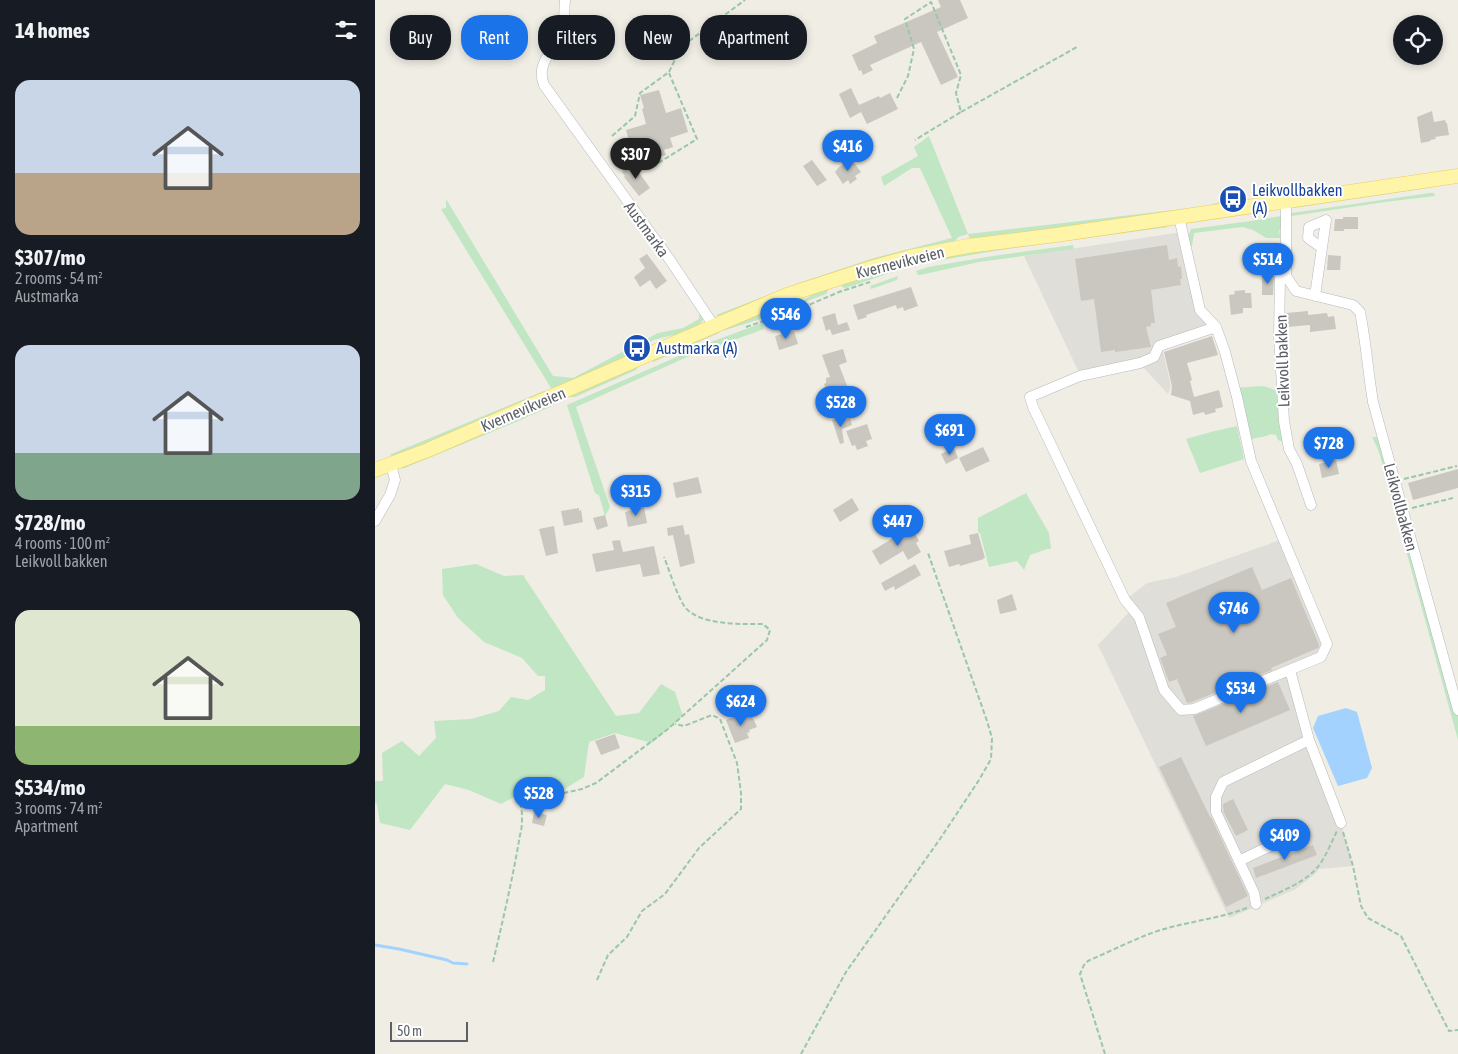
<!DOCTYPE html>
<meta charset="utf-8">
<style>
body{margin:0;font-family:"Asap Condensed",sans-serif;background:#242831;color:#f1f3f6;height:100vh;display:flex;flex-direction:column;font-size:19px;white-space:nowrap}
*{box-sizing:border-box;margin:0}
p{font-size:16px;color:#9ea1a6}
.icon{flex:none;width:28px;height:28px;fill:none;stroke:currentColor;stroke-width:2;stroke-linecap:round;stroke-linejoin:round}
.map{position:relative;flex:1;overflow:hidden}
.details{display:flex;flex-direction:column;background:#171b24;width:375px}
.details>*{flex:none}
.banner{position:absolute;left:15px;top:15px;width:475px;height:45px;display:flex;gap:10px}
.tools{position:absolute;left:1018px;top:15px;display:grid;gap:10px}
.tools a{display:grid;place-items:center;width:50px;height:50px;border-radius:50%;background:#171b24;box-shadow:0 2px 8px #0003;font-size:25px}
.scale{position:absolute;left:15px;bottom:12px;width:78px;box-sizing:border-box;padding-left:5px;border:2px solid #5c5f65;border-top:0;font-size:14px;line-height:18px;white-space:nowrap;color:#5c5f65;-webkit-text-stroke:4px #fff;paint-order:stroke}
.price{position:absolute;translate:-50% -42px;padding:0 11px;border-radius:18px;background:#1a73e8;color:#fff;font-size:16px;line-height:32px;filter:drop-shadow(0 1px 2px #0008)}
.price::after{content:'';position:absolute;left:50%;top:30px;width:15px;height:11px;margin-left:-8px;background:inherit;clip-path:polygon(0 0,100% 0,50% 100%)}
.price.selected{background:#222;color:#fff}
ul{padding:0;list-style:none}
li{display:grid;align-content:center;gap:10px;height:265px;padding:0 15px}
li span{display:grid;place-items:center;height:155px;border-radius:15px;color:#555}
li>.icon{margin-inline-start:auto}
span .icon{width:90px;height:90px;fill:#fffc;stroke-width:1}
li b{font-size:21px}
h2{display:flex;justify-content:space-between;align-items:center;height:60px;padding:0 15px;font-size:21px}
.tag{padding:0 18px;border-radius:20px;background:#171b24;box-shadow:0 2px 8px #0003;font-size:18px;line-height:45px}
.tag.selected{background:#1a73e8;color:#fff}
main{display:flex;flex:1;min-height:0}
.map>svg:first-child{display:block}
.industrial{fill:#e0ded8}
.green{fill:#c1e6c3}
.water{fill:#a4d2fe}
.lines{fill:none;stroke-linecap:round;stroke-linejoin:round}
.stream{stroke:#a4d2fe;stroke-width:3}
.building{fill:#cac7c1}
.minor-casing{stroke:#b7b9be;stroke-width:11}
.major-casing{stroke:#f1ce5b;stroke-width:15}
.path{stroke:#9ac7a9;stroke-width:2;stroke-dasharray:5 2.5;stroke-linecap:butt}
.minor{stroke:#fff;stroke-width:10}
.major{stroke:#fef5a9;stroke-width:14}
.labels{text-anchor:middle;stroke-width:4;stroke-linejoin:round;paint-order:stroke}
.transit-label{font-size:16px;fill:#164399;stroke:#fff;text-anchor:start}
.street-label{font-size:16px;fill:#5c5f65;stroke:#fff}
</style>
<main>
<section class="details">
<h2>14 homes<svg class="icon" aria-label="filters" viewBox="0 0 24 24"><path d="M4 7h16M4 17h16"/><circle cx="9" cy="7" r="2"/><circle cx="15" cy="17" r="2"/></svg></h2>
<ul>
<li><span style="background:linear-gradient(#c9d6e8 60%,#b9a48a 0)"><svg class="icon" aria-label="home" viewBox="0 0 24 24"><path d="M3 11l9-7 9 7M6 9v11h12V9"/></svg></span><div><b>$307/mo</b><p>2 rooms · 54 m²</p><p>Austmarka</p></div></li>
<li><span style="background:linear-gradient(#c9d6e8 70%,#7fa58c 0)"><svg class="icon" aria-label="home" viewBox="0 0 24 24"><path d="M3 11l9-7 9 7M6 9v11h12V9"/></svg></span><div><b>$728/mo</b><p>4 rooms · 100 m²</p><p>Leikvoll bakken</p></div></li>
<li><span style="background:linear-gradient(#dfe7d0 75%,#8fb573 0)"><svg class="icon" aria-label="home" viewBox="0 0 24 24"><path d="M3 11l9-7 9 7M6 9v11h12V9"/></svg></span><div><b>$534/mo</b><p>3 rooms · 74 m²</p><p>Apartment</p></div></li>
</ul>
</section>
<div class="map">
<svg width="1083" height="1054" viewBox="0 0 1083 1054">
<rect width="100%" height="100%" fill="#efede4"/>
<path class="industrial" d="M807 232 825 310 843 333 787 347 796 386 793 394 769 368 706 377 649 256Z
M908 539 952 644 946 657 915 670 966 823 978 866 944 869 940 874 921 889 854 918 723 645 757 609 750 600 772 583 801 577Z"/>
<path class="green" d="M554 136 593 234 833 206 865 195 862 198 837 207 685 229 595 239 593 234 583 237 578 244 345 316 341 315 424 283 499 258 577 238 545 168H537L509 186 506 177 543 156 539 147Z
M1053 186V188L919 208 924 205Z
M1055 193H1059L1060 196 1010 202 910 217V214Z
M71 199 178 376 198 378 283 333 308 328 324 319 325 309 328 315V320C317 335 296 334 279 340 264 346 253 357 239 364 219 374 198 381 178 390L176 388 66 209 71 208Z
M906 216 907 227 904 231 906 238H891L878 230 867 227 819 233 817 246 814 247 813 237 816 229 876 221Z
M783 225 793 227 625 250 543 264 547 260 588 252Z
M698 245 699 249 604 262 545 275H543L541 271 553 267 618 256Z
M532 264 534 265 532 267 471 288 467 287 468 283Z
M523 276 522 280 496 289 495 286Z
M448 288 452 289 453 291 451 294 427 303V301Z
M407 308 408 312 347 331 346 328 374 316Z
M387 323 389 329 312 357 201 407 235 507 230 516 224 495 220 493 192 405 336 342Z
M343 329 344 333 278 362 277 360Z
M259 367H263L261 370 200 397H194L196 394Z
M887 386C894 387 899 391 907 390L913 444 903 440 901 435 896 434C888 438 880 437 872 441L859 388Z
M169 391 171 394 22 457 14 455Z
M179 403V405L141 422 27 469 28 467Z
M862 426 869 459 825 473 811 439 836 432Z
M997 437H1002L1083 710V740L1004 452Z
M651 493 674 533 676 549H672L655 555 649 570 642 561 614 567 605 533 603 532V518Z
M101 564 129 576 148 575 241 716 264 713 286 684 300 692 308 716 277 743 240 733 214 742 209 777 183 793H147L126 804 94 790 70 784 35 830 5 823 2 804 0 803V781H8L7 753 27 741 44 756 61 738 59 721 96 719 124 711 136 697 153 700 170 690V676H163L147 658 109 642 83 618 68 595 67 569Z"/>
<path class="water" d="M971 708 982 712 997 768 992 778 963 786 938 728 943 716Z"/>
<g class="lines">
<path class="stream" d="M0 945 24 949 72 960 78 963 92 964"/>
</g>
<path class="building" d="M563 0H585L593 18 562 32 583 77 566 85 546 42 495 65 498 70 488 75 486 70 484 71 477 55 502 43 499 36 566 7Z
M476 88 484 105 504 96 505 98 515 93 523 109 492 124 486 112 475 118 464 94Z
M284 90 291 113 306 108 313 132 295 138 298 147 289 150 291 155 280 158 274 139 255 145 251 130 271 124 267 109 269 108 265 95Z
M1057 111 1059 122 1070 120 1071 123H1072L1074 135 1060 137 1061 139 1055 140 1056 141 1046 143 1042 117Z
M437 160 452 180 442 186 428 166Z
M477 160 486 172 480 176 482 179 475 184 473 180 468 184 460 172 464 167Z
M258 164 275 188 264 196 249 177 250 176 247 172Z
M968 217H983V229H969V231H959L960 219H968Z
M792 245 794 260 802 258 803 267 806 266 807 279H805L806 285 776 290 780 323H776V326L771 327 776 347 740 352V350L726 352 719 299 706 301 700 259Z
M272 254 292 281 281 289 275 280 265 287 259 277 270 268 264 259Z
M953 255 966 256 965 270H952Z
M887 275H899L898 295H887Z
M536 287 543 306 529 311 528 307 522 309 521 305 491 315 492 317 483 320 478 305Z
M870 290V293H876L877 308H868V313L856 315 854 295 860 294 859 291Z
M933 311V315L952 313 953 317 959 316 961 329 935 332V325L912 327 911 313Z
M460 313 463 325 472 322 475 330 457 335 455 329 451 331 447 317Z
M419 331 423 344 404 350 400 336Z
M837 336 843 355 812 363 817 380 815 381 819 397 844 390 848 407 840 409 841 412 830 415 829 412 818 415 815 401 796 395 797 386 789 352Z
M468 349 472 362 464 365 473 388 467 390 468 392 454 397 449 384 451 383V378L455 377 447 355Z
M465 418 466 421 475 418 477 425 467 429 469 443 465 444 457 420Z
M492 424 497 439 491 441 493 446 482 450 480 445 477 446 471 431Z
M608 447 615 461 591 472 584 458Z
M579 448 583 458 571 464 566 454Z
M961 460 964 474 947 478 944 464Z
M1083 469V488L1038 500 1033 483Z
M323 477 327 493 301 498 298 483Z
M477 498 484 510 465 522 458 510Z
M269 507 272 523 253 527 250 512Z
M204 508V511L206 510 208 522 189 526 186 511Z
M230 515 233 526 222 530 218 518Z
M308 525 310 535 314 534 320 563 305 567 298 535 293 536 292 528Z
M179 526 183 553 171 556 164 529Z
M536 527 544 541 541 543 546 552 533 560 528 551 505 565 497 551Z
M603 533 610 558H608L609 559 585 566 584 564 574 567 569 551 596 544 594 535Z
M245 540 248 552 279 546 285 574 268 577 265 564 221 572 217 554 239 550 237 541Z
M540 564 546 575 520 590 519 586 510 591 506 583Z
M877 567 887 590 916 578 944 645 943 648 896 668 897 670 817 702 812 703 802 679 794 682 785 658 792 655 783 634 801 627 791 603Z
M637 594 642 610 625 614 622 600Z
M903 682 915 710 831 746 818 716Z
M376 714 382 727 374 730 375 732 372 733 374 738 360 743 351 720 360 716 362 720Z
M240 734 245 748 226 755 220 741Z
M806 757 835 817H836L873 896 851 907 784 767Z
M858 799 873 830 861 836 848 811H849L848 807V804Z
M159 812 172 815 169 826 157 823Z
M938 845 942 855 881 878 878 868Z"/>
<g class="lines">
<g class="minor-casing">
<path id="minor" d="M190 0C189 10 190 22 187 31 180 50 160 63 169 85L295 260 339 326
M911 201V276L921 291 978 305 985 312C991 342 993 372 998 402L1083 710
M804 217 825 310 841 327
M947 248 933 238 934 227 951 220
M911 276 905 278 904 336 909 421 914 449 922 464 936 505
M940 296 951 220
M841 327 850 352 862 397 876 461 952 644 946 657 819 709 806 710 789 690 764 617 750 600 658 407 655 397 705 376 765 363 779 357 784 346Z
M0 521 15 495 20 480 16 465
M915 670 934 740 966 823
M864 861 914 837 918 828
M881 904 879 893 841 812V797L848 782 934 740"/>
</g>
<g class="major-casing">
<path id="major" d="M0 470 53 450 339 326 412 295 499 267 535 257 593 246 681 235 1083 176"/>
</g>
<path class="path" d="M522 98 533 76 539 49 530 19 556 2 586 75 581 93 586 112 540 140
M586 112 702 47
M237 136 260 116 265 93 294 72 306 47 370 0
M249 152 280 165 322 139 294 73
M371 327 422 310 464 292 495 282
M1029 479 1082 466
M1037 508 1078 498
M968 832 978 866 986 906 993 918 1026 936 1074 1031 1083 1030
M890 899C907 891 928 883 941 869 950 859 956 843 962 831
M118 962C128 920 138 877 145 835 147 829 147 822 147 815 147 809 144 803 147 797L153 795 189 793 207 789 221 783 293 729 392 640 395 630 388 624C367 624 320 626 308 604 300 590 295 572 289 557
M222 980 233 955 252 937 267 911 290 894 324 848 366 809V793L362 763 345 719 337 715 309 726 300 724
M426 1054 471 972 565 839 604 780 616 759 617 738 612 721 553 553
M730 1054 705 974 709 965 713 961C733 952 754 942 774 934 806 922 840 920 872 908"/>
<use href="#minor" class="minor"/>
<use href="#major" class="major"/>
</g>
<defs>
<g id="bus-disc" transform="scale(1.4375)"><circle r="9.5" fill="#1a4fb4" stroke="#fff"/><path d="M-5-6H5V4H4V6H2V4H-2V6H-4V4H-5ZM-3.5-4V0h7V-4ZM-3.5 1.2v1.5H-2V1.2ZM2 1.2v1.5H3.5V1.2Z" fill="#fff"/></g>
</defs>
<g fill-rule="evenodd">
<use href="#bus-disc" x="858" y="199"/>
<use href="#bus-disc" x="262" y="348"/>
</g>
<g class="labels">
<g class="transit-label">
<text x="877" y="196">Leikvollbakken<tspan x="877" dy="18">(A)</tspan></text>
<text x="281" y="354">Austmarka (A)</text>
</g>
<g class="street-label">
<text transform="translate(272 229) rotate(54)" y="6">Austmarka</text>
<text transform="translate(525 262) rotate(-14)" y="6">Kvernevikveien</text>
<text transform="translate(907 361) rotate(-92)" y="6">Leikvoll bakken</text>
<text transform="translate(148 409) rotate(-23)" y="6">Kvernevikveien</text>
<text transform="translate(1026 507) rotate(75)" y="6">Leikvollbakken</text>
</g>
</g>
</svg>
<div class="tools">
<a><svg class="icon" aria-label="locate" viewBox="0 0 24 24"><circle cx="12" cy="12" r="6"/><path d="M12 2v4M12 18v4M2 12h4M18 12h4"/></svg></a>
</div>
<div class="scale">50 m</div>
<b class="price" style="left:473px;top:172px">$416</b>
<b class="price selected" style="left:261px;top:180px">$307</b>
<b class="price" style="left:893px;top:285px">$514</b>
<b class="price" style="left:411px;top:340px">$546</b>
<b class="price" style="left:466px;top:428px">$528</b>
<b class="price" style="left:575px;top:456px">$691</b>
<b class="price" style="left:954px;top:469px">$728</b>
<b class="price" style="left:261px;top:517px">$315</b>
<b class="price" style="left:523px;top:547px">$447</b>
<b class="price" style="left:859px;top:634px">$746</b>
<b class="price" style="left:866px;top:714px">$534</b>
<b class="price" style="left:366px;top:727px">$624</b>
<b class="price" style="left:164px;top:819px">$528</b>
<b class="price" style="left:910px;top:861px">$409</b>
<div class="banner">
<a class="tag">Buy</a>
<a class="tag selected">Rent</a>
<a class="tag">Filters</a>
<a class="tag">New</a>
<a class="tag">Apartment</a>
</div>
</div>
</main>
